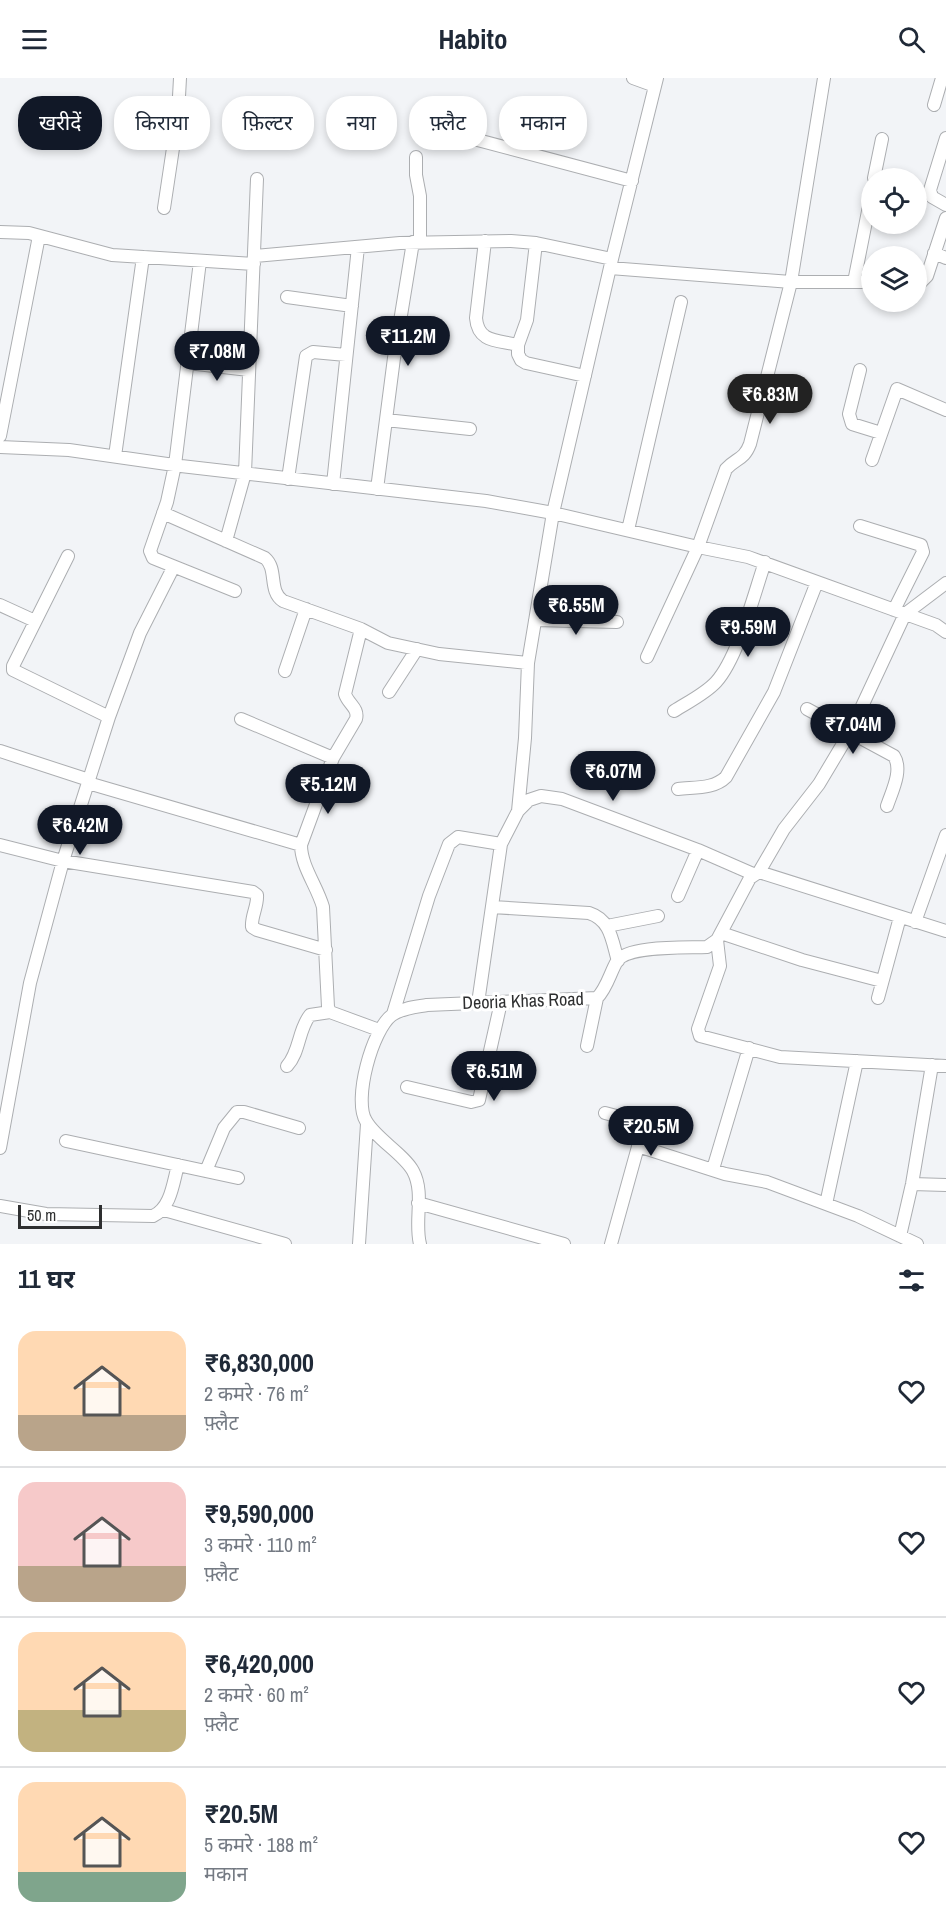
<!DOCTYPE html>
<html lang="hi">
<meta charset="utf-8">
<style>
body{margin:0;font-family:"Archivo Narrow","Noto Sans Devanagari",sans-serif;background:#f2f2f3;color:#1f2937;height:100vh;display:flex;flex-direction:column;font-size:22px;white-space:nowrap}
*{box-sizing:border-box;margin:0}
p{font-size:20px;color:#747a83}
.icon{flex:none;width:33px;height:33px;fill:none;stroke:currentColor;stroke-width:2;stroke-linecap:round;stroke-linejoin:round}
.map{position:relative;height:1166px;overflow:hidden}
.panel{display:flex;flex-direction:column;background:#fff;flex:1}
.panel>*{flex:none}
.guide{position:absolute;left:18px;top:18px;width:600px;height:54px;display:flex;gap:12px}
.buttons{position:absolute;left:861px;top:90px;display:grid;gap:12px}
.buttons a{display:grid;place-items:center;width:66px;height:66px;border-radius:50%;background:#fff;box-shadow:0 3px 9px #0003;font-size:30px}
.scale{position:absolute;left:18px;bottom:15px;width:84px;box-sizing:border-box;padding-left:6px;border:3px solid #2e2f30;border-top:0;font-size:16px;line-height:21px;white-space:nowrap;color:#2e2f30;-webkit-text-stroke:4px #fff;paint-order:stroke}
.price{position:absolute;translate:-50% -51px;padding:0 14px;border-radius:21px;background:#111827;color:#fff;font-size:20px;line-height:39px;filter:drop-shadow(0 2px 3px #0008)}
.price::after{content:'';position:absolute;left:50%;top:36px;width:18px;height:14px;margin-left:-9px;background:inherit;clip-path:polygon(0 0,100% 0,50% 100%)}
.price.current{background:#222;color:#fff}
ul{padding:0;list-style:none}
li{display:flex;align-items:center;gap:18px;height:150px;padding:0 18px}
li+li{border-top:2px solid #e0e1e3}
li span{display:grid;place-items:center;flex:none;width:168px;height:120px;border-radius:18px;color:#555}
li>.icon{margin-inline-start:auto}
span .icon{width:72px;height:72px;fill:#fffc;stroke-width:1}
li b{font-size:26px}
h2{display:flex;justify-content:space-between;align-items:center;height:72px;padding:0 18px;font-size:26px}
.pill{padding:0 21px;border-radius:24px;background:#fff;box-shadow:0 3px 9px #0003;font-size:21px;line-height:54px}
.pill.current{background:#111827;color:#fff}
header{display:flex;justify-content:space-between;align-items:center;height:78px;padding:0 18px;background:#fff;font-size:27px;font-weight:800}
.map>svg:first-child{display:block}
.lines{fill:none;stroke-linecap:round;stroke-linejoin:round}
.minor-casing{stroke:#acaeb1;stroke-width:14}
.minor{stroke:#fff;stroke-width:12}
.labels{text-anchor:middle;stroke-width:6;stroke-linejoin:round;paint-order:stroke}
.street-label{font-size:18px;fill:#2e2f30;stroke:#fff}
</style>
<header><svg class="icon" aria-label="menu" viewBox="0 0 24 24"><path d="M4 6h16M4 12h16M4 18h16"/></svg>Habito<svg class="icon" aria-label="search" viewBox="0 0 24 24"><circle cx="10" cy="10" r="6"/><path d="M15 15l6 6"/></svg></header>
<div class="map">
<svg width="946" height="1166" viewBox="0 0 946 1166">
<rect width="100%" height="100%" fill="#f2f4f7"/>
<g class="lines">
<g class="minor-casing">
<path id="minor" d="M633 0 655 8
M934 27 942 0
M470 60 632 103
M946 60 930 112 932 119 946 127
M416 79V97L420 118V164
M874 100 882 61
M164 130 178 37 180 0
M0 154 29 155 112 177 254 186
M485 163 476 240C478 265 498 262 518 267
M536 165 527 242 518 267V276L521 282 526 285 585 298
M934 175 946 180
M255 178 400 165 511 163 536 165 612 181
M200 183 175 387 167 424 150 473 153 480 235 513
M610 190 791 204H872
M854 204 872 113
M916 205 921 204 927 198 946 140
M287 219 352 228
M188 285 249 292
M860 292 849 336 852 346 881 355
M386 342 470 351
M0 358 39 158
M0 369 69 372 181 388 486 423 553 435 698 469 748 479 936 547 946 554
M115 378 143 179
M872 382 897 311 946 332
M288 401 306 278 313 274 346 277
M333 406 358 169
M377 411 394 280 413 164
M163 435 265 480C278 491 268 513 283 523L361 551 388 565 439 576 528 585
M860 448 921 467 923 474 894 532
M628 452 681 224
M226 463 245 395 257 101
M68 478 13 588V592L109 639
M0 527 35 543
M535 542 617 544
M647 579 698 469 726 391C736 380 744 382 750 366L791 204 824 0
M285 593 306 531
M389 614 417 571
M807 631 894 678C903 692 892 713 887 728
M674 633C688 624 705 616 716 604 738 580 754 516 765 484
M241 641 333 680
M0 673 89 702
M88 705 301 767
M678 711C695 709 714 711 726 699L774 614 817 504
M518 733 525 660 528 585 553 435 612 181 657 0
M0 767 63 783 253 814 257 817C258 828 251 838 252 849L257 852 326 872
M759 794 784 751 819 706 850 654 905 536 946 505
M678 818 698 772
M492 829 589 835C611 842 612 863 618 883
M915 844 946 757
M607 848 658 838
M721 855 802 882 882 903
M717 862 720 888 698 951 700 958 780 979 946 988
M878 920 900 839
M478 925 501 766 518 733 529 722 541 718 562 721 698 772 753 796
M330 934 328 929 323 829C317 808 301 788 301 767L333 680 356 641C359 630 348 626 345 616L361 551
M393 936 429 818 449 766 458 759 501 766
M587 968 597 920
M287 988C300 974 298 952 310 937L330 934 379 952
M407 1009 471 1024 479 1022 501 924
M605 1035 643 1045 644 1047 611 1166
M66 1063 238 1100
M638 1068 725 1096 767 1104 858 1138 917 1166
M0 1070 30 905 63 783 109 639 140 555 173 490
M713 1091 749 970
M206 1093 224 1050 237 1034H244L299 1050
M912 1106 946 1107
M418 1125 564 1166
M826 1126 857 983
M0 1128 46 1136 153 1138C171 1130 173 1105 178 1087
M164 1132 285 1166
M900 1158 912 1106 932 987
M359 1166 367 1046
M420 1166C414 1143 425 1115 413 1093 404 1076 376 1061 366 1043 353 1022 372 952 392 937 402 930 416 929 427 927L597 920C607 910 610 895 617 883 628 867 687 870 707 869L717 862 750 800 759 794 946 853"/>
</g>
<use href="#minor" class="minor"/>
</g>
<g class="labels">
<g class="street-label">
<text transform="translate(523 923) rotate(-2)" y="6">Deoria Khas Road</text>
</g>
</g>
</svg>
<div class="buttons">
<a><svg class="icon" aria-label="locate" viewBox="0 0 24 24"><circle cx="12" cy="12" r="6"/><path d="M12 2v4M12 18v4M2 12h4M18 12h4"/></svg></a>
<a><svg class="icon" aria-label="layers" viewBox="0 0 24 24"><path d="M12 4l9 5-9 5-9-5zM3 14l9 5 9-5"/></svg></a>
</div>
<div class="scale">50 m</div>
<b class="price" style="left:408px;top:289px">₹11.2M</b>
<b class="price" style="left:217px;top:304px">₹7.08M</b>
<b class="price current" style="left:770px;top:347px">₹6.83M</b>
<b class="price" style="left:576px;top:558px">₹6.55M</b>
<b class="price" style="left:748px;top:580px">₹9.59M</b>
<b class="price" style="left:853px;top:677px">₹7.04M</b>
<b class="price" style="left:613px;top:724px">₹6.07M</b>
<b class="price" style="left:328px;top:737px">₹5.12M</b>
<b class="price" style="left:80px;top:778px">₹6.42M</b>
<b class="price" style="left:494px;top:1024px">₹6.51M</b>
<b class="price" style="left:651px;top:1079px">₹20.5M</b>
<div class="guide">
<a class="pill current">खरीदें</a>
<a class="pill">किराया</a>
<a class="pill">फ़िल्टर</a>
<a class="pill">नया</a>
<a class="pill">फ़्लैट</a>
<a class="pill">मकान</a>
</div>
</div>
<section class="panel">
<h2>11 घर<svg class="icon" aria-label="filters" viewBox="0 0 24 24"><path d="M4 7h16M4 17h16"/><circle cx="9" cy="7" r="2"/><circle cx="15" cy="17" r="2"/></svg></h2>
<ul>
<li><span style="background:linear-gradient(#ffd9b3 70%,#b9a48a 0)"><svg class="icon" aria-label="home" viewBox="0 0 24 24"><path d="M3 11l9-7 9 7M6 9v11h12V9"/></svg></span><div><b>₹6,830,000</b><p>2 कमरे · 76 m²</p><p>फ़्लैट</p></div><svg class="icon" aria-label="heart" viewBox="0 0 24 24"><path d="M12 20l-8-8c-3-5 5-10 8-4 3-6 11-1 8 4z"/></svg></li>
<li><span style="background:linear-gradient(#f6c9c9 70%,#b9a48a 0)"><svg class="icon" aria-label="home" viewBox="0 0 24 24"><path d="M3 11l9-7 9 7M6 9v11h12V9"/></svg></span><div><b>₹9,590,000</b><p>3 कमरे · 110 m²</p><p>फ़्लैट</p></div><svg class="icon" aria-label="heart" viewBox="0 0 24 24"><path d="M12 20l-8-8c-3-5 5-10 8-4 3-6 11-1 8 4z"/></svg></li>
<li><span style="background:linear-gradient(#ffd9b3 65%,#c2b280 0)"><svg class="icon" aria-label="home" viewBox="0 0 24 24"><path d="M3 11l9-7 9 7M6 9v11h12V9"/></svg></span><div><b>₹6,420,000</b><p>2 कमरे · 60 m²</p><p>फ़्लैट</p></div><svg class="icon" aria-label="heart" viewBox="0 0 24 24"><path d="M12 20l-8-8c-3-5 5-10 8-4 3-6 11-1 8 4z"/></svg></li>
<li><span style="background:linear-gradient(#ffd9b3 75%,#7fa58c 0)"><svg class="icon" aria-label="home" viewBox="0 0 24 24"><path d="M3 11l9-7 9 7M6 9v11h12V9"/></svg></span><div><b>₹20.5M</b><p>5 कमरे · 188 m²</p><p>मकान</p></div><svg class="icon" aria-label="heart" viewBox="0 0 24 24"><path d="M12 20l-8-8c-3-5 5-10 8-4 3-6 11-1 8 4z"/></svg></li>
</ul>
</section>
